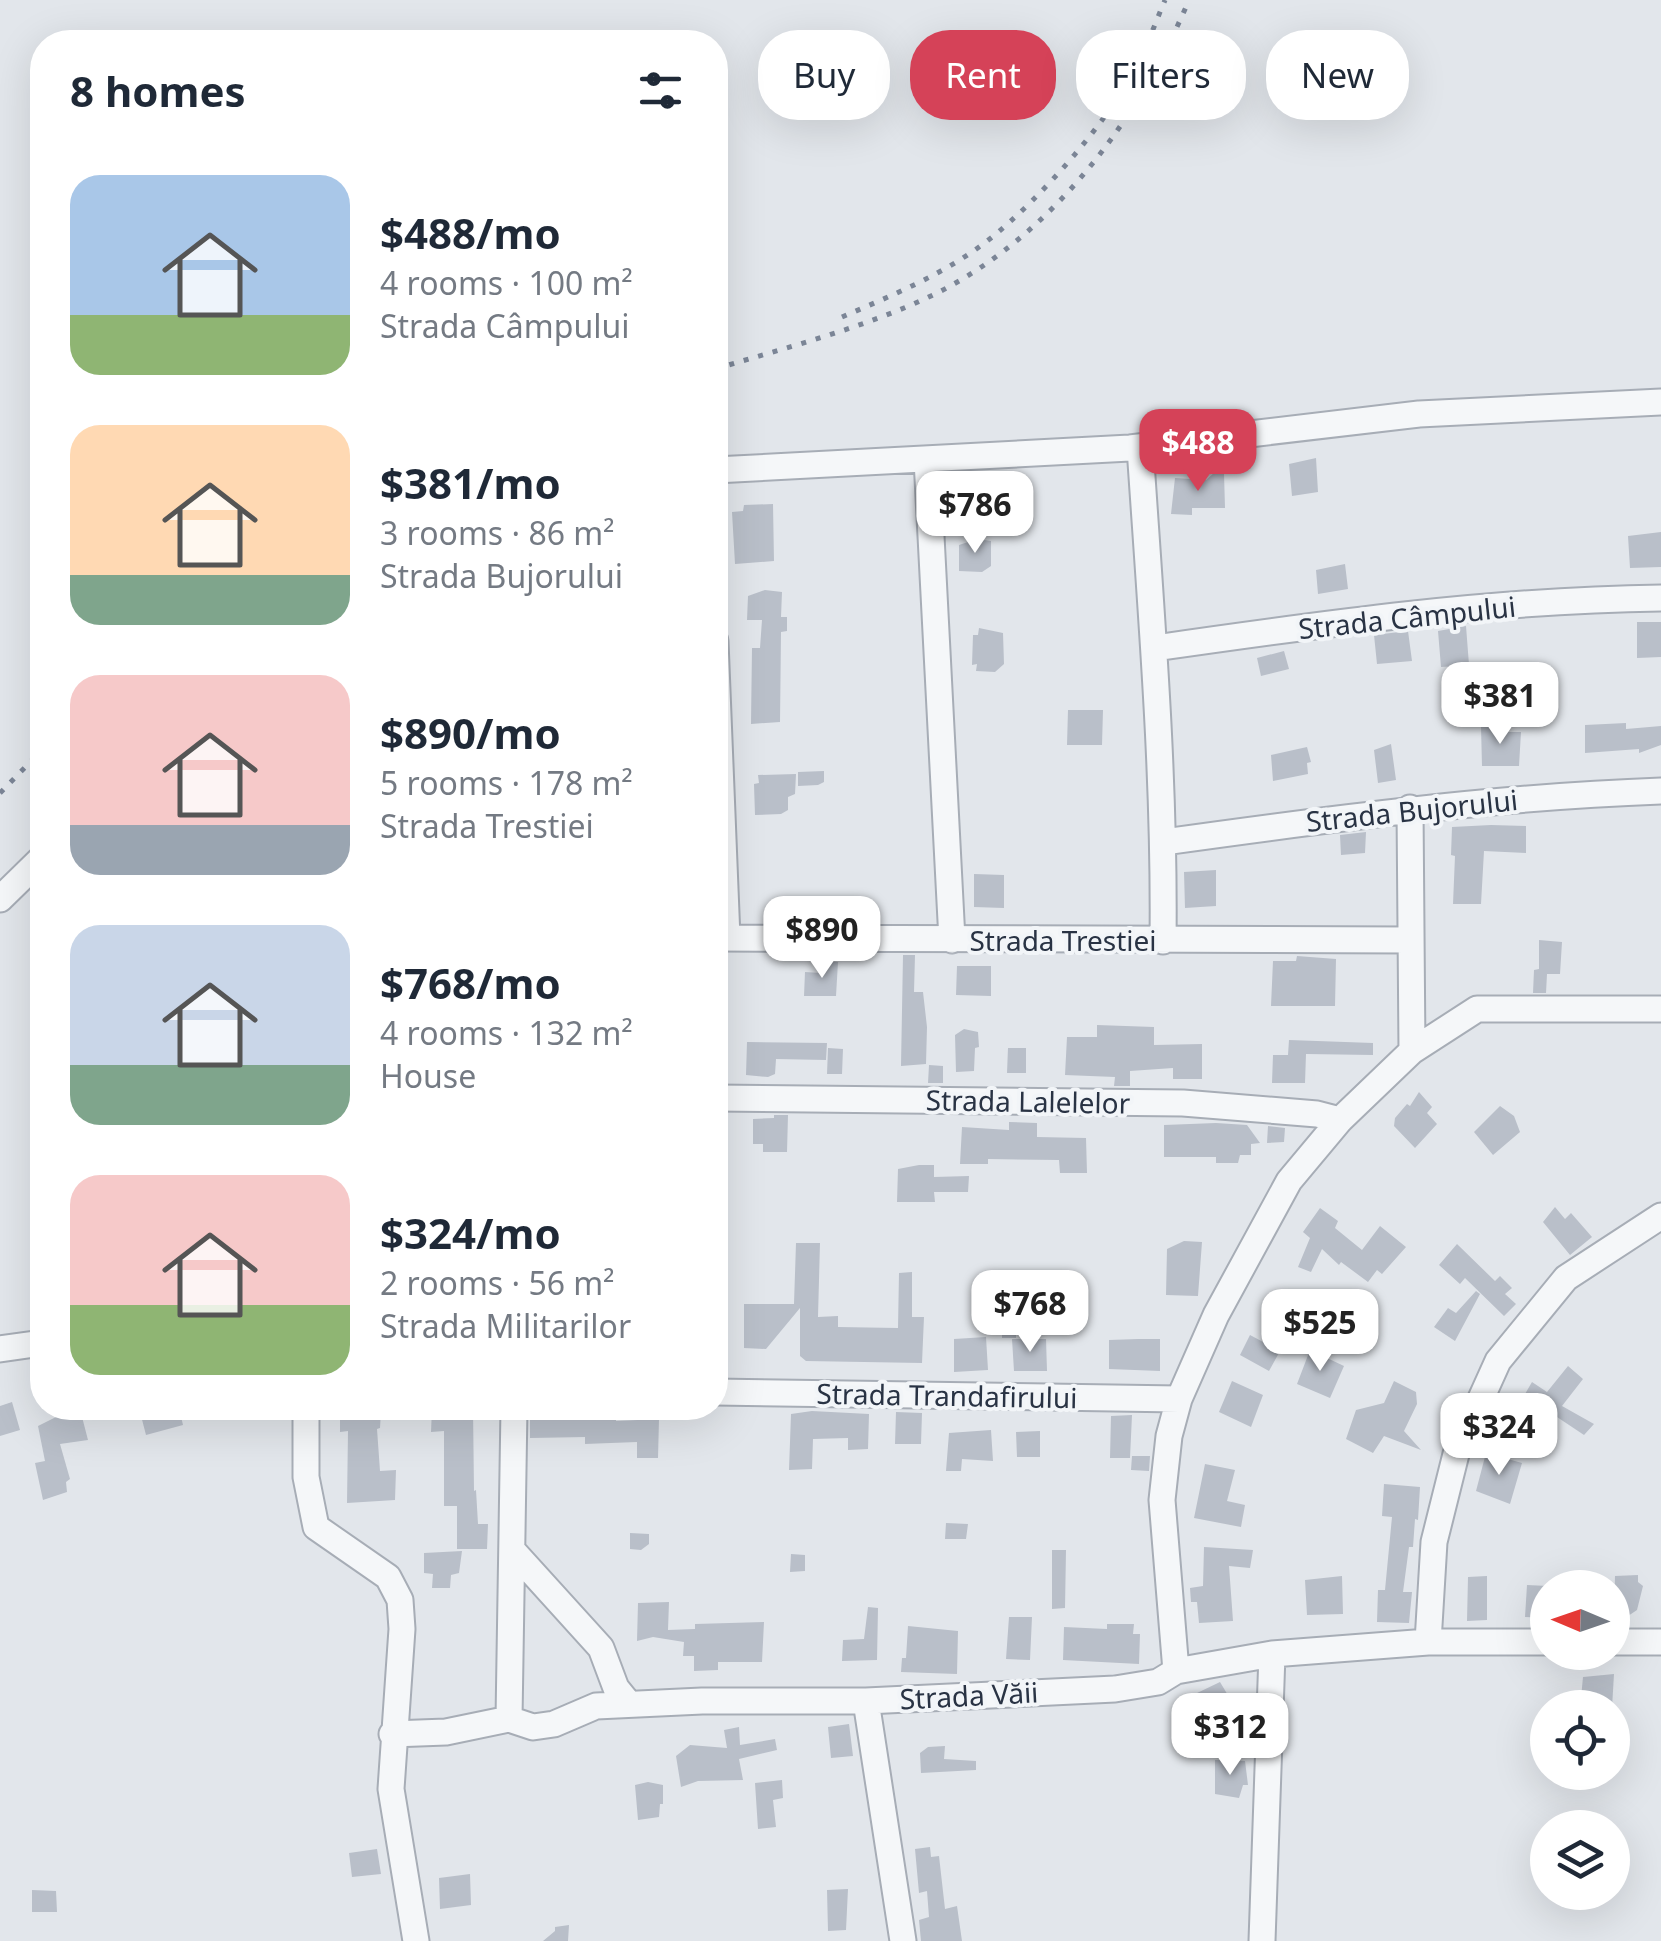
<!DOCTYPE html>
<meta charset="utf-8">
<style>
body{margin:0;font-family:"Noto Sans",sans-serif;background:#f6f6f7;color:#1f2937;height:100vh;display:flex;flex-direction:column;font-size:38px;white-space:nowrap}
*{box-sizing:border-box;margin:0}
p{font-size:32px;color:#747a83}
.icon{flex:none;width:55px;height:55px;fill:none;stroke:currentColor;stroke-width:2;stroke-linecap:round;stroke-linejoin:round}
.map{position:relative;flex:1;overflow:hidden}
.sheet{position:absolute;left:30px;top:30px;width:698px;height:1390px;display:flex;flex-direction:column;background:#fff;border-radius:40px;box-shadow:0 10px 40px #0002}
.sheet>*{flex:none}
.hud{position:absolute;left:758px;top:30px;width:752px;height:90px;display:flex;gap:20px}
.needle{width:65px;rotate:272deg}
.fabs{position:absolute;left:1530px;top:1570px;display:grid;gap:20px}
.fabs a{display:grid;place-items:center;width:100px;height:100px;border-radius:50%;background:#fff;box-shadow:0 10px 40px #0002;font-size:50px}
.price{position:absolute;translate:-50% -85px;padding:0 22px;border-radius:20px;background:#fff;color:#222;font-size:32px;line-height:65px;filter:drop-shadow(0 2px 5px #0008)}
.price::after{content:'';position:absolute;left:50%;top:60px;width:30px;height:22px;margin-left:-15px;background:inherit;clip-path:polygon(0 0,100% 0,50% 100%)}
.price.on{background:#d54258;color:#fff}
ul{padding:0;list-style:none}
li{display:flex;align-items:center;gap:30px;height:250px;padding:0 40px}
li span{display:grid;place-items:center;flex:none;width:280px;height:200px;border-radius:30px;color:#555}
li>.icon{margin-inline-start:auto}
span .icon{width:120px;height:120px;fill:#fffc;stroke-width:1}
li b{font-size:42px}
h2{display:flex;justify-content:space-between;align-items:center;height:120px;padding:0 40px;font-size:42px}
.pill{padding:0 35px;border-radius:40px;background:#fff;box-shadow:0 10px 40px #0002;font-size:35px;line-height:90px}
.pill.on{background:#d54258;color:#fff}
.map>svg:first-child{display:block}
.building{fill:#b9bfc9}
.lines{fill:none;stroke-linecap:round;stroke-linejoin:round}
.minor-casing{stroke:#a7adb6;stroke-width:29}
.minor{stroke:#f5f7f9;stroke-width:25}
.rail{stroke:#7b8596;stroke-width:5;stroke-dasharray:5 10;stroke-linecap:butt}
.labels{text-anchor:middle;stroke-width:8;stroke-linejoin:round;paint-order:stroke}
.street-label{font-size:28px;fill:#293344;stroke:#f2f5f8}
</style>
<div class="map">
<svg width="1661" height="1941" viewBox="0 0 1661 1941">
<rect width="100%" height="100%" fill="#e2e6eb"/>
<path class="building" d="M1316 458 1318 492 1292 496 1289 464Z
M1214 473H1224L1225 508H1192V515L1171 514 1175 478 1206 480Z
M773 504 774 561 735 564 732 512 743 511 744 505Z
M1661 532V567L1630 568 1628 536Z
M977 539 991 541V566L982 572 959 571V545Z
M1345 564 1348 589 1318 594 1316 570Z
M765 590 782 592 781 617H787V631L781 632 780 722 751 724 752 648H760L762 620H747L748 596Z
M1637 622H1661V657L1637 658Z
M1466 626 1469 665 1441 667 1438 631Z
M979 628 1003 633 1004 664 995 672 976 671 977 664 972 665 973 635H978Z
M1408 631 1412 661 1377 664 1374 635Z
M1284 651 1289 669 1261 676 1257 658Z
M1068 710H1103L1102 745H1067Z
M1626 723V729L1661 726V745L1639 753V749L1585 753V725Z
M1496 724V732H1521L1519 766H1482L1481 726Z
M1391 744 1396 780 1378 783 1374 750Z
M1307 747 1311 762 1307 763 1308 774 1273 781 1271 755Z
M824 771V782L818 785 798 786V772Z
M796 774 795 794 788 797V810L781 814 755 815 754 784 759 783 758 775Z
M1491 825 1526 826V853L1484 851 1481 904H1453L1455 856 1451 855 1452 827Z
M1366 832 1365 853 1341 855 1340 835Z
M1216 870V906L1185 908 1184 872Z
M974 874 1004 875V908L974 907Z
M1539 940 1562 942 1560 974H1547L1546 993H1533L1534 970 1539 969Z
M903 955H915L914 992H923L927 1027 926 1064 901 1066Z
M1297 956 1336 959 1335 1006H1271L1273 961H1296Z
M822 961 838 962 836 996H804L805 972 821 973Z
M957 966H991V996L956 995Z
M1097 1025 1154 1027V1045L1202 1044V1079H1173V1068L1130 1071V1086H1114L1115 1077 1065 1075 1067 1037H1097Z
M964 1029 978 1032 979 1047 975 1048 974 1071 956 1072 955 1035Z
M1289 1040 1373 1043V1055L1306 1054 1305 1083H1272L1273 1055H1288Z
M747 1042 827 1043 826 1060 776 1059 775 1074 768 1077 746 1075Z
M828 1048 843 1049 842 1074H827Z
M1008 1048H1026V1073H1007Z
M929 1065 943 1066V1083H928Z
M1419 1092 1432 1107 1427 1113 1437 1124 1415 1148 1394 1126 1395 1118 1407 1104 1410 1106Z
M1500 1106 1514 1116 1520 1132 1493 1155 1474 1132Z
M774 1115H788L787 1152H763V1144H753V1119L774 1118Z
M1009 1122 1037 1123V1137L1086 1138 1087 1173H1060L1059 1160 988 1159V1164H960L962 1127 1009 1130Z
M1216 1123 1247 1125 1260 1143 1251 1144V1155H1240L1238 1163H1216V1157H1164V1125Z
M1268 1126 1285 1128 1284 1142 1267 1143Z
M919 1165H934V1177L969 1176 968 1192H934L935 1202H897L898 1169Z
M1555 1207 1565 1219 1571 1213 1592 1237 1570 1255 1543 1222Z
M1320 1208 1338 1221 1335 1228 1362 1250 1380 1226 1406 1247 1382 1274 1377 1270 1368 1282 1341 1262 1339 1265 1322 1249 1311 1272 1298 1267 1310 1238 1303 1232Z
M1184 1241 1202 1242 1198 1296 1166 1295 1167 1249Z
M796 1243H820L818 1317 838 1316V1327L898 1328 899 1273 912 1272V1317H924L922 1363 806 1361 800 1356V1308L766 1349 744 1348V1304H794Z
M1457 1244 1495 1281 1500 1276 1512 1288 1505 1294 1516 1304 1504 1316 1465 1278 1460 1284 1439 1265Z
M1476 1291 1480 1294 1455 1341 1434 1327 1448 1308 1456 1313Z
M1002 1316H1016V1338H1002Z
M1250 1335 1280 1351 1269 1371 1240 1355Z
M986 1337 988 1370 954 1372V1339Z
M1012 1339H1046L1047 1371H1014Z
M1138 1339H1160V1371L1109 1369V1340Z
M1310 1350 1344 1366 1330 1398 1297 1384Z
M1568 1366 1583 1379 1562 1406 1594 1424 1584 1435 1542 1407 1526 1437 1502 1428 1515 1397 1521 1401 1532 1382 1547 1392Z
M1232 1381 1263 1395 1251 1427 1219 1412Z
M1394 1381 1416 1392 1417 1404 1404 1431 1421 1450 1384 1436 1373 1453 1346 1439 1356 1410 1384 1403Z
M12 1402 20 1430 0 1436V1406Z
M139 1408H179L183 1425 146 1435Z
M340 1408H364L365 1413 381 1411 380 1428 377 1429 380 1471 396 1470 395 1500 347 1503 348 1431 340 1432Z
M432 1408H473L474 1491 476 1490 478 1524H488L487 1549H457V1506H444V1431L431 1432Z
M585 1408H616V1421L659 1419 658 1458H637V1442L585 1444V1437L530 1438V1411H585Z
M812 1411 869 1414 868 1449 848 1450V1438L813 1439 812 1469 789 1470 791 1414Z
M896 1412 922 1413 921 1444H895Z
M81 1413 88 1440 60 1444 70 1479 66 1482 67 1492 43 1500 35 1463 45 1461 38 1426 60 1415Z
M1132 1415 1130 1458H1110L1111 1416Z
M991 1430 993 1461 962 1459 961 1471H946L949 1433Z
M1040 1431V1457H1017L1016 1432Z
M1486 1453 1522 1463 1510 1504 1476 1491Z
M1132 1456H1150L1149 1471 1131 1470Z
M1205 1464 1235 1470 1227 1501 1245 1505 1241 1527 1194 1518Z
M1384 1484 1420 1487 1418 1520 1415 1519 1413 1547H1409L1403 1592H1412L1409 1623 1377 1622 1378 1590H1385L1392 1517 1382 1516Z
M946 1523 968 1524 966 1539H945Z
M630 1533 649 1534V1544L641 1550 630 1549Z
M1204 1547 1253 1550 1250 1568 1229 1566 1233 1621 1199 1623 1197 1602H1191L1190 1588 1203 1586Z
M1052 1550H1066L1065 1608 1052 1609Z
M462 1551 459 1573 451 1575 450 1588H432L433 1574 424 1573V1553Z
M791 1554 805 1555V1571L790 1572Z
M1638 1575V1582L1643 1586 1637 1610 1628 1616H1614L1615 1576Z
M1342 1576 1343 1614 1307 1615 1305 1580Z
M1487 1576V1620L1467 1621 1468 1577Z
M1527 1585 1548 1586V1618L1525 1617Z
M669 1602 668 1630 695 1629V1624L764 1622 762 1662H718V1670L694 1671V1656H683L684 1642 653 1637 637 1641 638 1603Z
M868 1607 878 1608 877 1660 842 1661 843 1640 864 1639Z
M1009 1617H1032L1030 1660 1006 1659Z
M1107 1624H1134L1133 1634H1140L1139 1664 1063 1660 1064 1627 1107 1629Z
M908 1626 958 1631 957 1674 901 1672 902 1658H906Z
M1614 1674 1612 1708H1580L1583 1677Z
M1220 1682 1232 1702 1230 1735 1202 1740 1195 1694Z
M849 1724 853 1756 831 1758 828 1727Z
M739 1727 740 1745 775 1739 777 1750 739 1759 743 1780 698 1781 681 1787 676 1756 690 1745 727 1748 724 1730Z
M945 1746 944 1759 976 1761V1770L921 1773 920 1753 928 1747Z
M1215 1760 1245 1761 1248 1785H1243L1239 1798 1215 1794Z
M782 1780 783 1798 773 1800 776 1827 758 1829 755 1783Z
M648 1782 663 1785V1804H660L659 1817 638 1820 635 1785Z
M930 1847 931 1857 939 1856 945 1909 957 1906 962 1941H921L919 1920 929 1917 927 1891 919 1893 915 1849Z
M377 1849 381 1874 352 1877 349 1853Z
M470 1874 471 1905 440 1909 439 1878Z
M848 1889 846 1930 828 1931 827 1890Z
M32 1890 56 1891 57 1912H32Z
M569 1925 568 1941H543L555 1931V1927Z"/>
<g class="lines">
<g class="minor-casing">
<path id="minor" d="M1140 447C1151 612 1165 776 1163 941
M927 459 952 940
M715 470 1130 448 1419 414 1661 402
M715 641 727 938
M1155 648C1322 624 1492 600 1661 598
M1410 808 1412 1051
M1164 842C1329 819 1494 797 1661 791
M0 899 42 858
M715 938 1411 940
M715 1098 1183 1103 1317 1114 1340 1120
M0 1349 42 1343
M715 1392 1179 1399
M306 1408V1477L316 1527 388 1577 400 1600 402 1629 391 1789 416 1941
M513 1551 601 1648 616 1688 629 1704
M1428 1642 1434 1542 1456 1454 1498 1361 1566 1278 1661 1216
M1612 1642H1661
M1176 1671 1162 1500 1169 1436 1179 1399 1216 1315 1289 1181 1340 1120 1412 1051 1477 1009H1661
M866 1701 903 1941
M509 1719 514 1408
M392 1734 446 1732 509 1719 533 1727 554 1724 596 1706 702 1701H866L1115 1689 1158 1682 1176 1671 1272 1654 1428 1642H1548
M1262 1941 1272 1654"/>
</g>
<use href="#minor" class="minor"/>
<path class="rail" d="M842 317C893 295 947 273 991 238 1042 197 1113 117 1141 57 1150 38 1157 19 1165 0
M715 369C788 347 864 328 933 295 1053 236 1138 120 1189 0
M0 793 42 750"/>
</g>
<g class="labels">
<g class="street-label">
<text transform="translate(1407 618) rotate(-6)" y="10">Strada Câmpului</text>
<text transform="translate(1412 811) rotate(-6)" y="10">Strada Bujorului</text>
<text x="1063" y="951">Strada Trestiei</text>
<text transform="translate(1028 1102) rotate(1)" y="10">Strada Lalelelor</text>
<text transform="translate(947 1396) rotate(1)" y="10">Strada Trandafirului</text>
<text transform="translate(969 1696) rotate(-3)" y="10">Strada Văii</text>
</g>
</g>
</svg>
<div class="fabs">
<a><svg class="needle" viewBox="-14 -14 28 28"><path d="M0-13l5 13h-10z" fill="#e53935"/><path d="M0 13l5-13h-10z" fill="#747a83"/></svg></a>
<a><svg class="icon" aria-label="locate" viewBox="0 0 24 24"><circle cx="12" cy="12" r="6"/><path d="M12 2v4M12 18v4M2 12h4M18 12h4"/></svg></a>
<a><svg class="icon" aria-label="layers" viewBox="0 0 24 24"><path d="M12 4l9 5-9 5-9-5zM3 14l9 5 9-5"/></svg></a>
</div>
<b class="price on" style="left:1198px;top:494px">$488</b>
<b class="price" style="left:975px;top:556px">$786</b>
<b class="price" style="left:1500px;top:747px">$381</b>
<b class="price" style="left:822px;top:981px">$890</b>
<b class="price" style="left:1030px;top:1355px">$768</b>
<b class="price" style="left:1320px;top:1374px">$525</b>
<b class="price" style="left:1499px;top:1478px">$324</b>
<b class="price" style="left:1230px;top:1778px">$312</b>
<div class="hud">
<a class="pill">Buy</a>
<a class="pill on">Rent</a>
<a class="pill">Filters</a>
<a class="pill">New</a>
</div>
<section class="sheet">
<h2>8 homes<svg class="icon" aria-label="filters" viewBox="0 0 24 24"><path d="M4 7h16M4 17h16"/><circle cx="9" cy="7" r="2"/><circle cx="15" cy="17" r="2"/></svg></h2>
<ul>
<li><span style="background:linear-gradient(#a9c7e8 70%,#8fb573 0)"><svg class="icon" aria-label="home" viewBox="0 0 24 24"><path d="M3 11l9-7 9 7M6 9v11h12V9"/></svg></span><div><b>$488/mo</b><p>4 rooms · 100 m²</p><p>Strada Câmpului</p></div></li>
<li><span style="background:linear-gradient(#ffd9b3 75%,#7fa58c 0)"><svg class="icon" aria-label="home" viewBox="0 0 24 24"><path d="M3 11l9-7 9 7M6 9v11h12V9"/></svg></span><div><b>$381/mo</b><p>3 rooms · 86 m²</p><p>Strada Bujorului</p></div></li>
<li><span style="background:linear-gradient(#f6c9c9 75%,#9aa5b1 0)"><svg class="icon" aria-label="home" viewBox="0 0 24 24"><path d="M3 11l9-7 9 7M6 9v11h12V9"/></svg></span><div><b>$890/mo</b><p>5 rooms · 178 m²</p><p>Strada Trestiei</p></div></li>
<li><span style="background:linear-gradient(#c9d6e8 70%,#7fa58c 0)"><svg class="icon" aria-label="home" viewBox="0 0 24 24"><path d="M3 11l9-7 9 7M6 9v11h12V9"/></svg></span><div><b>$768/mo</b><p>4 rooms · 132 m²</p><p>House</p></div></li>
<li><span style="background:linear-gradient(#f6c9c9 65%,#8fb573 0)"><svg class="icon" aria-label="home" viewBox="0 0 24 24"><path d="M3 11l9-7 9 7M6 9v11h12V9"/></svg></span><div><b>$324/mo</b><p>2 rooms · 56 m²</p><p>Strada Militarilor</p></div></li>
</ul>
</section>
</div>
